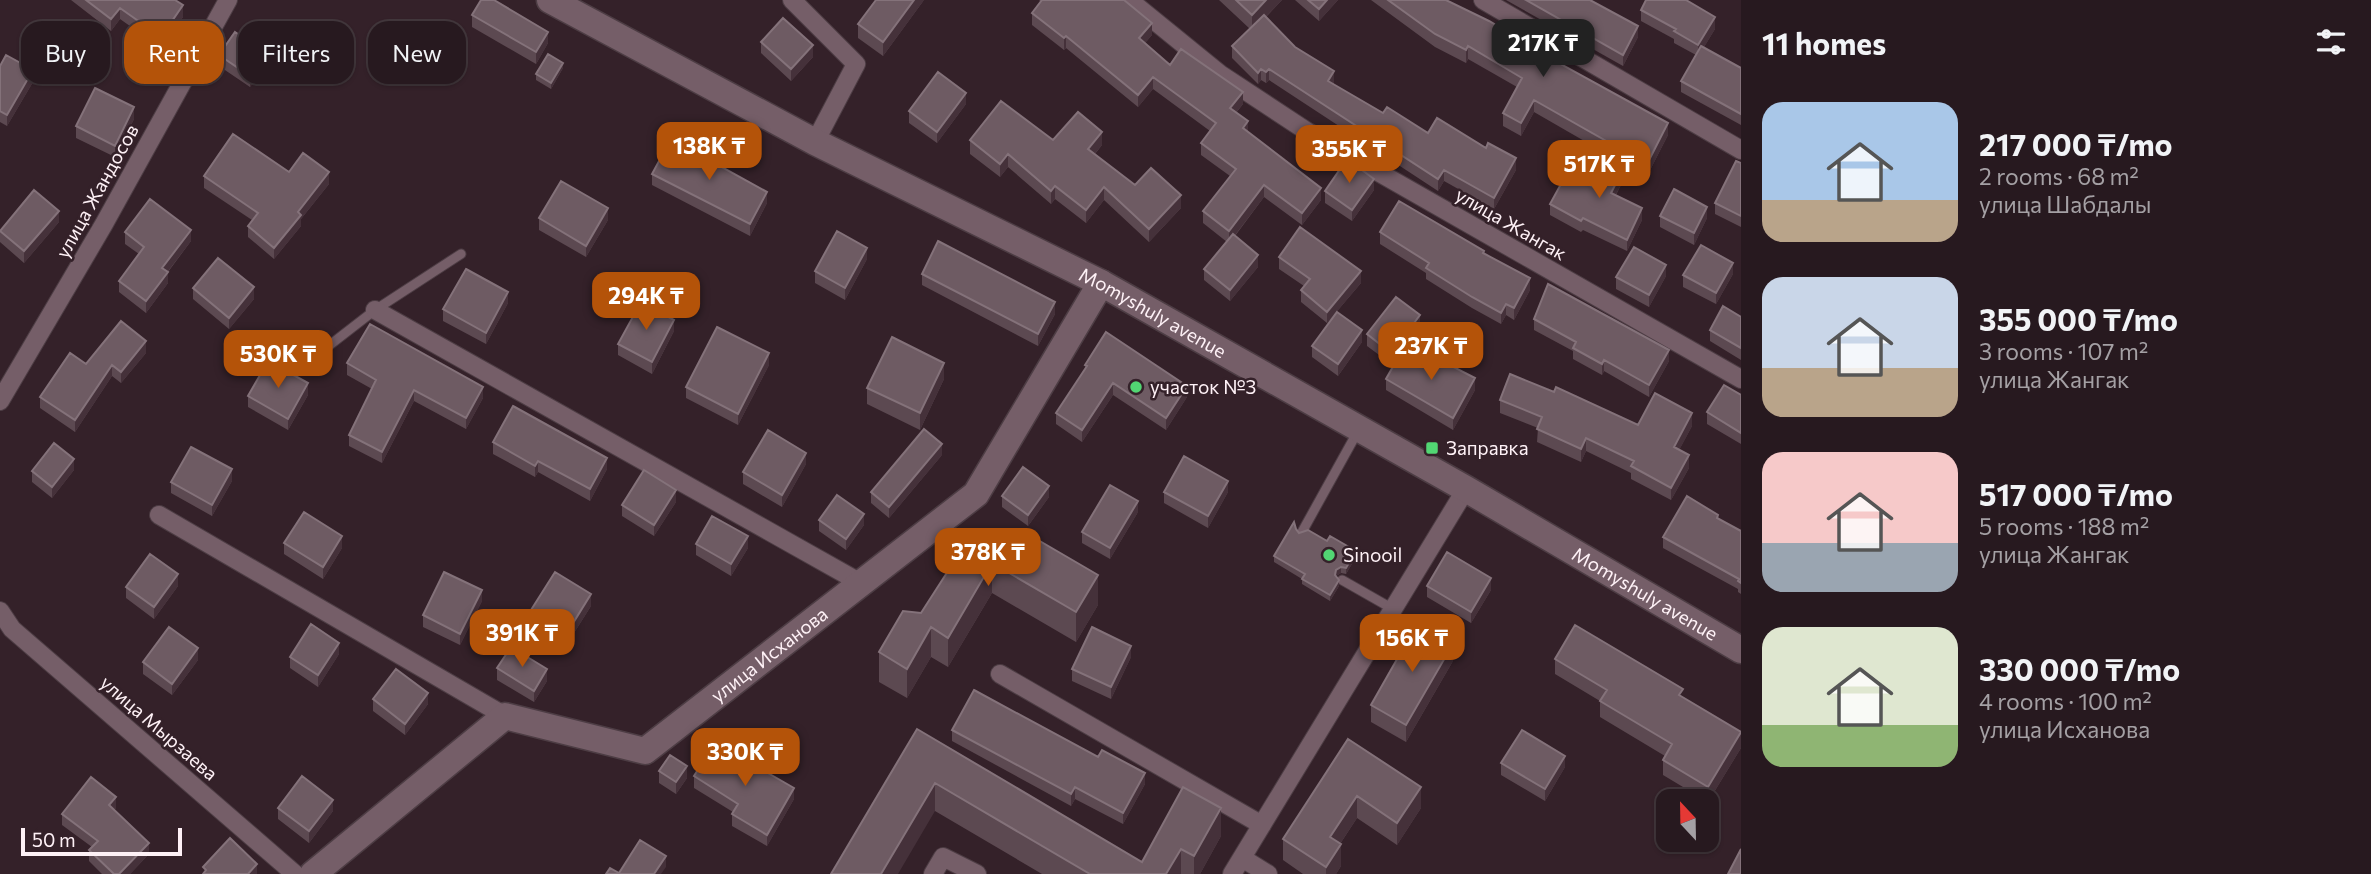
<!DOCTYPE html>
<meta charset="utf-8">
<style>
body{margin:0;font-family:Commissioner,sans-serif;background:#2f2228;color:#f1f3f6;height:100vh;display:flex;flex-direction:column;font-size:26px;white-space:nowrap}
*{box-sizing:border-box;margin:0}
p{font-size:23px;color:#a4a0a4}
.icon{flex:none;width:38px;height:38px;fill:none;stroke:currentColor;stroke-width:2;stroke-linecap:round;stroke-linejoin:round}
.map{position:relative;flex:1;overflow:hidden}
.side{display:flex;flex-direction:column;background:#27191f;width:630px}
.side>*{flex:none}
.guide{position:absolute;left:21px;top:21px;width:665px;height:63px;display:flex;gap:14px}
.needle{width:46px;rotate:338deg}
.buttons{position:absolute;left:1656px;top:789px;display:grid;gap:14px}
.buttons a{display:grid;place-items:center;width:63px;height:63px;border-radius:14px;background:#27191f;box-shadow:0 2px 5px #0004,0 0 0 2px #43383d;font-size:35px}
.scale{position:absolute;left:21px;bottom:18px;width:161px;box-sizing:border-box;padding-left:7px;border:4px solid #fef1f6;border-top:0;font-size:19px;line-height:24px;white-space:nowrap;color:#fef1f6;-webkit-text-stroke:5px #342129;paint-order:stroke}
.price{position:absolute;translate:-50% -60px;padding:0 16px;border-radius:14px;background:#b45309;color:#fff;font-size:23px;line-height:46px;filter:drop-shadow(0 2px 4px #0008)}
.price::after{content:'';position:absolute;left:50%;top:42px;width:21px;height:16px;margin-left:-10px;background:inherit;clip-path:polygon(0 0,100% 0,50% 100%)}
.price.active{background:#222;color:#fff}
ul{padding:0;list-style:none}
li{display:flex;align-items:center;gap:21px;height:175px;padding:0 21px}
li span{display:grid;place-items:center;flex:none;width:196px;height:140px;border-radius:21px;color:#555}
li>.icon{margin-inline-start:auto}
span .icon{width:84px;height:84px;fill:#fffc;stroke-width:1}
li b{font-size:30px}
h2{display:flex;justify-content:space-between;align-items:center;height:84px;padding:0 21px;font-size:30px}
.chip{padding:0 24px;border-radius:21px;background:#27191f;box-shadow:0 2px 5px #0004,0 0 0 2px #43383d;font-size:24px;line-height:63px}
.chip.active{background:#b45309;color:#fff}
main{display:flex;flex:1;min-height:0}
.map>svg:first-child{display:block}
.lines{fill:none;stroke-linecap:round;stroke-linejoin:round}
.lane-casing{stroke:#4d3d44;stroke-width:11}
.street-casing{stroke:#4d3d44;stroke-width:20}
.secondary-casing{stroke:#4d3d44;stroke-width:29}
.lane{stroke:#755e68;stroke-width:9}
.street{stroke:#755e68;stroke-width:18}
.secondary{stroke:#755e68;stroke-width:26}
.wall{fill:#5c4951}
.shaded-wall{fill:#45313a}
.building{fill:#6e5b63;stroke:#84727a;stroke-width:2}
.poi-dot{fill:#52d673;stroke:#342129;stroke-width:2.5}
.labels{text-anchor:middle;stroke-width:5;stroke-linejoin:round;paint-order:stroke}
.street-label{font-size:19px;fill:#fef1f6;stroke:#342129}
.poi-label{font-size:19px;fill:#fef1f6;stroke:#342129;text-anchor:start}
</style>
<main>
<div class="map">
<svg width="1741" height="874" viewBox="0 0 1741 874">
<rect width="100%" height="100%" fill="#342129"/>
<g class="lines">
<g class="lane-casing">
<path id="lane" d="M313 358 375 310 461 254
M1302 532 1358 431
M1342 580 1393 609"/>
</g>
<g class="street-casing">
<path id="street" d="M792 0 856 64 815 142
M1129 0 1220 74 1308 132 1741 379
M1483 0 1741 150
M375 310 861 583
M0 401 104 224 228 0
M159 515 505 716
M0 611 12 629 295 874
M1000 674 1262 825
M1242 858 1268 874
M933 874 943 857 977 874
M1232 874 1466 489"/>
</g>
<g class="secondary-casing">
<g id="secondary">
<path id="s1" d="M550 0 815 142 1101 283 1466 489 1741 650"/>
<path id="s2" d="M313 874 505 716 645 751 976 494 1101 283"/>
</g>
</g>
<use href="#lane" class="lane"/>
<use href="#street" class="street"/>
<use href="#secondary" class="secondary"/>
</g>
<path class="wall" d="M71 0H175L183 17 161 48 120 19 111 31Z
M924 0 883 56 858 38V24Z
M1039 0H1124L1152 35 1145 43 1170 65 1243 104 1236 113 1248 132 1321 200 1302 225 1264 197 1235 236 1258 267 1230 301 1204 280V269L1227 242 1203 223V211L1230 176 1201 155V143L1210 131 1153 89 1138 107 1066 48 1064 50 1032 25V13L1041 2Z
M1219 0H1282L1266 17 1295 47 1334 83 1333 84 1383 113 1428 133 1516 170 1494 209 1444 181 1438 191 1269 80 1266 83 1261 80 1258 84 1232 58V46L1250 29Z
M1295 0H1338L1319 21Z
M1371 0H1446L1516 39 1668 135 1647 176 1629 166V169L1616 195 1642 220 1627 251 1583 230 1581 232 1550 215V204L1595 188 1612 157 1534 112 1521 136 1503 126V113L1517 87 1468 59 1466 63 1435 47Z
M1506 0H1590L1638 37 1623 66Z
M1687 0 1715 29 1704 47 1741 68V125L1681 92V81L1696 55 1674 43V39L1641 21V10Z
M472 15 548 43 536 64 472 27Z
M761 42 813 57 791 81 761 53Z
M219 55 266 64 250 87 219 66Z
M0 66 33 82 7 126 0 122Z
M563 68 551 89 536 80V74Z
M966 104 937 143 909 123V111Z
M134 119 115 157 76 138V126Z
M970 140H1053L1102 145 1095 154 1135 185 1181 208 1149 242 1104 200 1086 223 1055 199 1051 204 1008 167 1000 177 970 154Z
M1741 163V227L1715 214V203Z
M289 172 329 184 301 219V226L274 259 248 237V226L252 220 204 188V176Z
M652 174 767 203 750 236 652 185Z
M1374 190 1352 221 1325 203V191Z
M1660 216 1707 218 1694 245 1660 227Z
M539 218 608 220 586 257 539 230Z
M59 222 24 263 0 242V231Z
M125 232 191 241 168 272V283L146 313 119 292V281L139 254 125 244Z
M1380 232 1484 254 1530 290 1514 320 1506 315 1501 324 1472 308 1426 279V273L1380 244Z
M1279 257 1361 283 1327 323 1301 302V290L1304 286 1279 269Z
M867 259 845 300 815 283V271Z
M922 274 1055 314 1038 346 922 285Z
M1733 274 1716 304 1683 287V275Z
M1666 276 1649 307 1616 289V277Z
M193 288 254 299 229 329 193 299Z
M508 303 486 344 443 321V309Z
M1741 317V360L1710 341V330Z
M1534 319 1669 361 1649 397 1604 371 1602 375 1573 359V351L1534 330Z
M1420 326 1407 344V351L1475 390 1453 430 1386 390V379L1394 366 1367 346V334Z
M674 331 652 374 618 355V344Z
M1362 342 1338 376 1312 357V346Z
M146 353 121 383 112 376 75 432 40 408V397L86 364Z
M347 363 483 398 466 429 414 401 382 463 349 446V435L372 389 347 375Z
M769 365 738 425 686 398V387Z
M1085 365 1187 397 1166 430 1113 395 1082 442 1056 424V413L1085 369Z
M944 379 920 430 867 404V388Z
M308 395 288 430 248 407V396Z
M1741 395V444L1707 424V412Z
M1500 400 1638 425 1692 426 1679 450 1689 468 1671 500 1631 479V473L1586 451 1581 462 1537 442 1538 428 1500 413Z
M493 442 607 469 590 501 538 472 535 477 493 454Z
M942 455 889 518 871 503V492Z
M806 464 782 507 743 484V472Z
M74 470 52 498 32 482V471Z
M232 481 212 516 171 493V482Z
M1164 492H1228L1208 528 1164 503Z
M1002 496 1049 497 1028 526 1002 507Z
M676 502 654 536 622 516V505Z
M1138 512 1110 559 1082 543V532Z
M1718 519 1741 531V594L1738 592V589L1663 548V537Z
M819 520 864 525 846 550 819 531Z
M1296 529 1299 533 1356 557 1346 574 1341 573 1336 576 1339 586 1330 601 1302 584V579L1274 562V556Z
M970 537 1098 605 1076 642 992 593 948 667 931 657 907 698 879 682V652L921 613Z
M284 543 342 548 323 579 284 554Z
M696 544 748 548 731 576 696 555Z
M178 586 154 619 126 598V587Z
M1427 586 1491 590 1471 623 1427 597Z
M482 601 460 645 423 627V615Z
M591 606 562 652 526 630V618Z
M339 654 318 687 290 668V657Z
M1131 657 1111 699 1072 681V669Z
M1555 659 1683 697 1741 732V748L1708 802 1663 775V760L1665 756 1600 717V701L1555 674Z
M198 660 172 695 143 674V662Z
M1453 661 1406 742 1371 722V705Z
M497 668 547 681 534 702 497 680Z
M373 699 428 704 405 735 373 711Z
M917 729 1142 862 1221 836 1200 874H1042L935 811Z
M952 730 1145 784 1123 824 1075 799 1071 806 952 741Z
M1348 739 1421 808 1397 845 1357 818 1340 844 1341 866 1336 874H1303L1283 860V839Z
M1501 763 1565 767 1545 801 1501 775Z
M659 771 687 778 676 794 659 783Z
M694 776 794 799 767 846 732 826V814L733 812 694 788Z
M116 808 114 810 149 854 130 874H102L89 861V850L92 847 62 825V814Z
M278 808 333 811 309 843 278 819Z"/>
<path class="shaded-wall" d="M914 0H924L883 56V42Z
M1266 0H1282L1252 31V15Z
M1327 0H1338L1319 21V9Z
M183 5V17L161 48V37Z
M120 8V19L111 31V19Z
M1715 17V29L1698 57V45Z
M1152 23V35L1139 50V38Z
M1638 26V37L1623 66V55Z
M548 32V43L536 64V52Z
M1066 36V48L1064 50V38Z
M813 45V57L791 81V69Z
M1468 46V59L1466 63V50Z
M266 53V64L250 87V76Z
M563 63V68L551 89V83Z
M1261 69V80L1258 84V73Z
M1269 69V80L1266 83V72Z
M33 70V82L7 126V115Z
M1334 71V83L1328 92V81Z
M1153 77V89L1138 107V95Z
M1243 92V104L1230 120V108Z
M966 93V104L937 143V132Z
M1534 100V112L1521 136V123Z
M134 107V119L115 157V146Z
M1248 121V133L1243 128Z
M1668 123V135L1647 176V164Z
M1102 132V145L1088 162V149Z
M1008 154V167L1000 177V164Z
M1516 158V170L1494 209V198Z
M1629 158V169L1611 204V193Z
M1444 170V181L1438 191V179Z
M329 172V184L301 219V226L274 259V248L298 212Z
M1374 179V190L1352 221V210Z
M1264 185V197L1229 243V231Z
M1055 186V199L1051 204V191Z
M1104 187V200L1086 223V210Z
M1321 188V200L1302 225V213Z
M767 192V203L750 236V224Z
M1181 195V208L1149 242V229Z
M1707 207V218L1694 245V233Z
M608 208V220L586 257V246Z
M1642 208V220L1627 251V240Z
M59 211V222L24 263V251Z
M191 230V241L162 279V268Z
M867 248V259L845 300V288Z
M1258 255V267L1230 301V290Z
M1733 263V274L1716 304V293Z
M1666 265V276L1649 307V295Z
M1361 271V283L1327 323V312Z
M168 272V283L146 313V301Z
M1530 278V290L1514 320V308Z
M254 287V299L229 329V318Z
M508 292V303L486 344V333Z
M1055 302V314L1038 346V334Z
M1506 304V315L1501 324V313Z
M1420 315V326L1407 344V352L1395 367V356L1403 338Z
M674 320V331L652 374V362Z
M1362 330V342L1338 376V364Z
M146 341V353L121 383V372Z
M1669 350V361L1649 397V385Z
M769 353V365L738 425V414Z
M1604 360V371L1602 375V364Z
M944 363V379L920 430V413Z
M112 365V376L75 432V420Z
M1475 378V390L1453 430V418Z
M308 383V395L288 430V419Z
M1113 383V395L1082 442V430Z
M1187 386V397L1166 430V418Z
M483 387V398L466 429V418Z
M414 390V401L382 463V452Z
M1692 413V426L1674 460V447Z
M1586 438V451L1581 462V449Z
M942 444V455L889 518V507Z
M806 453V464L782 507V495Z
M1689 455V468L1671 500V488Z
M607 458V469L590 501V489Z
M74 459V470L52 498V487Z
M538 461V472L535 477V466Z
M232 469V481L212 516V505Z
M1228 481V492L1208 528V516Z
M1049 486V497L1028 526V515Z
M676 490V502L654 536V525Z
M1138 501V512L1110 559V548Z
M864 514V525L846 550V539Z
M342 536V548L323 579V567Z
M748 536V548L731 576V564Z
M1356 551V557L1346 574V568Z
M992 563V593L948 667V638Z
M1341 567V573L1336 576 1335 575 1336 570Z
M178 574V586L154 619V607Z
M1098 575V605L1076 642V612Z
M1491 578V590L1471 623V612Z
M1339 580V586L1330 601V595Z
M482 590V601L460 645V634Z
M591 594V606L562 652V641Z
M931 627V657L907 698V669Z
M339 643V654L318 687V675Z
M1453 644V661L1406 742V725Z
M1131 646V657L1111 699V687Z
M198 648V660L172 695V684Z
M547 669V681L534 702V691Z
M428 693V704L405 735V724Z
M1741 733V748L1708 802V787Z
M1565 756V767L1545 801V789Z
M687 766V778L676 794V782Z
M1145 773V784L1123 824V813Z
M935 783V811L898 874H881Z
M1075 787V799L1071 806V794Z
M1421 787V808L1397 845V823Z
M794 788V799L767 846V835Z
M1357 796V818L1330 859V837Z
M116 797V808L109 817V805Z
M333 800V811L309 843V831Z
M1221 808V836L1200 874H1194V856Z
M149 843V854L130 874H119Z
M1341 844V866L1336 874H1326V867Z
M1181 849V874H1166Z
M666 856V867L661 874H654Z
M257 864V874H248Z"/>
<path class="building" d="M86 0H175L183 5 161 37 120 8 111 19Z
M481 0H494L548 32 536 52 472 15Z
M876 0H914L883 42 858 24Z
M1042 0H1124L1152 23 1139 38 1170 65 1181 49 1243 92 1230 108 1248 121 1243 128 1321 188 1302 213 1264 185 1229 231 1203 211 1236 169 1201 143 1216 123 1153 77 1138 95 1066 36 1064 38 1032 13Z
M1236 0H1266L1252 15Z
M1308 0H1327L1319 9Z
M1388 0H1446L1489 21 1516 37 1515 39 1668 123 1647 164 1534 100 1521 123 1503 113 1522 78 1468 46 1466 50 1435 34Z
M1526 0H1590L1638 26 1623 55Z
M1646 0H1686L1715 17 1698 45 1674 31 1676 29 1641 10Z
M1264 15 1295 47 1334 71 1328 81 1383 113 1387 107 1428 133 1437 118 1486 148 1488 143 1516 158 1494 198 1444 170 1438 179 1269 69 1266 72 1261 69 1258 73 1232 46Z
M783 18 813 45 791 69 761 42Z
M235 32 266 53 250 76 219 55Z
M1701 46 1741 68V114L1681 81Z
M548 54 563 63 551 83 536 74Z
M6 55 33 70 7 115 0 111V66Z
M938 72 966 93 937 132 909 111Z
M95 88 134 107 115 146 76 126Z
M1001 101 1053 140 1078 112 1102 132 1088 149 1135 185 1151 168 1181 195 1149 229 1104 187 1086 210 1055 186 1051 191 1008 154 1000 164 970 140Z
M233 134 289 172 303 153 329 172 298 212 301 215 274 248 248 226 258 213 204 176Z
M671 139 767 192 750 224 652 174Z
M1615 150 1629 158 1611 193 1642 208 1627 240 1583 218 1581 221 1550 204 1567 173 1595 188Z
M1347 159 1374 179 1352 210 1325 191Z
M1736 161 1741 163V216L1715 203Z
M561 181 608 208 586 246 539 218Z
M1674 189 1707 207 1694 233 1660 216Z
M34 190 59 211 24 251 0 231Z
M150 199 191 230 162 268 168 272 146 301 119 281 144 247 125 232Z
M1399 201 1484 251 1483 253 1530 278 1514 308 1506 304 1501 313 1472 297 1426 268 1429 263 1380 232Z
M1300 227 1361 271 1327 312 1301 290 1310 279 1279 257Z
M837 231 867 248 845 288 815 271Z
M1233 234 1258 255 1230 290 1204 269Z
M938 241 1055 302 1038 334 922 274Z
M1701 245 1733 263 1716 293 1683 275Z
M1634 247 1666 265 1649 295 1616 277Z
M218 258 254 287 229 318 193 288Z
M466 269 508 292 486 333 443 309Z
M1548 284 1669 350 1649 385 1604 360 1602 364 1573 348 1576 342 1534 319Z
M1396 297 1420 315 1403 338 1407 341 1395 356 1367 334Z
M641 302 674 320 652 362 618 344Z
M1723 306 1741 317V348L1710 330Z
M1337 312 1362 330 1338 364 1312 346Z
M121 321 146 341 121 372 112 365 75 420 40 397 70 353 86 364Z
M370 324 483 387 466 418 414 390 382 452 349 435 376 380 347 363Z
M717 327 769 353 738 414 686 387Z
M1106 332 1187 386 1166 418 1113 383 1082 430 1056 413 1087 366 1085 365Z
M892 337 944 363 920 413 867 388Z
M1403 349 1437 369 1442 361 1475 378 1453 418 1386 379Z
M268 361 308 383 288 419 248 396Z
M1510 374 1554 392 1556 387 1638 425 1655 393 1692 413 1674 447 1689 455 1671 488 1631 466 1634 461 1586 438 1581 449 1537 429 1542 417 1500 400Z
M1724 385 1741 395V433L1707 412Z
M513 406 607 458 590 489 538 461 535 466 493 442Z
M924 429 942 444 889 507 871 492Z
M768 430 806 453 782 495 743 472Z
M54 443 74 459 52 487 32 471Z
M191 447 232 469 212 505 171 482Z
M1184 456 1228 481 1208 516 1164 492Z
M1023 467 1049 486 1028 515 1002 496Z
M644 470 676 490 654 525 622 505Z
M1110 485 1138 501 1110 548 1082 532Z
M837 495 864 514 846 539 819 520Z
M1687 496 1718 515 1717 518 1741 531V583L1738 581 1739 579 1663 537Z
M304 512 342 536 323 567 284 543Z
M712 516 748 536 731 564 696 544Z
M1294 522 1296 529 1299 533 1308 530 1327 541 1330 536 1356 551 1346 568 1341 567 1336 570 1335 575 1339 580 1330 595 1302 579 1305 574 1274 556Z
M1012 529H1019L1098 575 1076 612 992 563 948 638 931 627 907 669 879 652 903 611 921 613 970 537 1003 545Z
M1447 552 1491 578 1471 612 1427 586Z
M150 554 178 574 154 607 126 587Z
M444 572 482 590 460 634 423 615Z
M555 572 591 594 562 641 526 618Z
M311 624 339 643 318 675 290 657Z
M1417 624 1453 644 1406 725 1371 705Z
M1575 625 1683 689 1679 695 1741 732 1708 787 1663 760 1672 744 1600 701 1607 690 1555 659Z
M169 627 198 648 172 684 143 662Z
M1092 627 1131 646 1111 687 1072 669Z
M511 647 547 669 534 691 497 668Z
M396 669 428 693 405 724 373 699Z
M974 690 1098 757 1102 750 1145 773 1123 813 1075 787 1071 794 952 730Z
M917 729 1142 862 1183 787 1221 808 1194 856 1181 849 1166 874H1090L935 783 881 874H831Z
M1522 730 1565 756 1545 789 1501 763Z
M1348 739 1421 787 1397 823 1357 796 1330 837 1341 844 1326 867 1283 839Z
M715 743 757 770 759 768 794 788 767 835 732 814 738 804 694 776Z
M670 755 687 766 676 782 659 771Z
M302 776 333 800 309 831 278 808Z
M91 777 116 797 109 805 149 843 119 874H114L89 850 98 841 62 814Z
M230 838 257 864 248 874H203L206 870 203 867Z
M640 840 666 856 654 874H606L610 868 619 873Z
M1741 849V874H1728Z"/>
<g class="poi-dot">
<circle cx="1136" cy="387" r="7"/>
<rect x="1425" y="441" width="14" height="14" rx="3.5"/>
<circle cx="1329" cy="555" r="7"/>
</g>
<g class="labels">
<g class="street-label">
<text transform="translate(97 191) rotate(-61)" y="7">улица Жандосов</text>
<text transform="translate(1511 224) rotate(30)" y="7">улица Жангак</text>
<text dy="7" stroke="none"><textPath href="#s1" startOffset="679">Momyshuly avenue</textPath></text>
<text dy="7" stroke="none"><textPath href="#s1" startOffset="1246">Momyshuly avenue</textPath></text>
<text dy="7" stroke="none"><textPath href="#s2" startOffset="550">улица Исханова</textPath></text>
<text transform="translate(159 728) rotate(41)" y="7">улица Мырзаева</text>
</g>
<g class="poi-label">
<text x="1150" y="394">участок №3</text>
<text x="1446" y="455">Заправка</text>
<text x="1343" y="562">Sinooil</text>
</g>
</g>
</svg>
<div class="buttons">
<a><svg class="needle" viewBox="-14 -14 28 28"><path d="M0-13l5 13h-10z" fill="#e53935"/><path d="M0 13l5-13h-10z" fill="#a4a0a4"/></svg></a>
</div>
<div class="scale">50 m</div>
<b class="price active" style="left:1543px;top:79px">217K ₸</b>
<b class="price" style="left:709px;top:182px">138K ₸</b>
<b class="price" style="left:1349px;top:185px">355K ₸</b>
<b class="price" style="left:1599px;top:200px">517K ₸</b>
<b class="price" style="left:646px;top:332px">294K ₸</b>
<b class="price" style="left:1431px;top:382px">237K ₸</b>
<b class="price" style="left:278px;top:390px">530K ₸</b>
<b class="price" style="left:988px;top:588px">378K ₸</b>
<b class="price" style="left:522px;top:669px">391K ₸</b>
<b class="price" style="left:1412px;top:674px">156K ₸</b>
<b class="price" style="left:745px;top:788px">330K ₸</b>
<div class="guide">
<a class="chip">Buy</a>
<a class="chip active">Rent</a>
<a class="chip">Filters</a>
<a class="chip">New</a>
</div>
</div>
<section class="side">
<h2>11 homes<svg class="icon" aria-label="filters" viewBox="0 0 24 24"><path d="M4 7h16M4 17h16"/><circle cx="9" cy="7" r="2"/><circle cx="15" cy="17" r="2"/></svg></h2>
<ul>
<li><span style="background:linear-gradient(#a9c7e8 70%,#b9a48a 0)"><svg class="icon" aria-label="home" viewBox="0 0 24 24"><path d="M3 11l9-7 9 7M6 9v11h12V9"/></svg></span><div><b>217 000 ₸/mo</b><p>2 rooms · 68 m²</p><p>улица Шабдалы</p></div></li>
<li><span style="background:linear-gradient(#c9d6e8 65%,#b9a48a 0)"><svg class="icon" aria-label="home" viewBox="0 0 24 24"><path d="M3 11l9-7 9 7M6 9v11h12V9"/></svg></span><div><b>355 000 ₸/mo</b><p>3 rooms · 107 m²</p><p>улица Жангак</p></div></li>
<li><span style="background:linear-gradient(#f6c9c9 65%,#9aa5b1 0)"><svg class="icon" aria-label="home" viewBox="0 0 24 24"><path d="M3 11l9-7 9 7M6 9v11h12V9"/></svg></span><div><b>517 000 ₸/mo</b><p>5 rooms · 188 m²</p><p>улица Жангак</p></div></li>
<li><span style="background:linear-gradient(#dfe7d0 70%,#8fb573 0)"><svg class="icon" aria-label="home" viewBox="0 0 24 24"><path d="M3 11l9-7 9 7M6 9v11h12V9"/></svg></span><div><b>330 000 ₸/mo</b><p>4 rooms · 100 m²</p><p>улица Исханова</p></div></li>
</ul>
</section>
</main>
